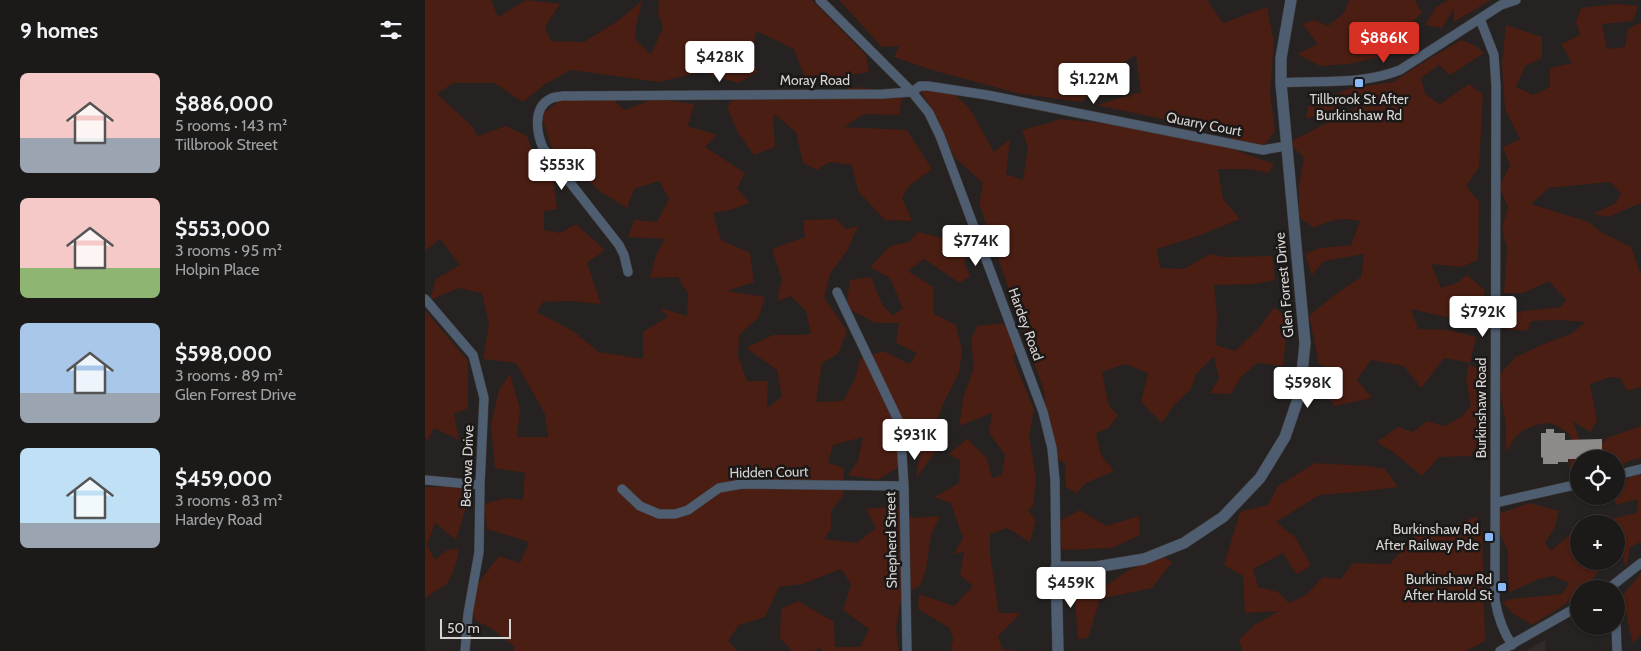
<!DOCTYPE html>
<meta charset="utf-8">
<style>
body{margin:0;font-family:Cabin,sans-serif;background:#252322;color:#f1f3f6;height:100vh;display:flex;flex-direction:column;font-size:19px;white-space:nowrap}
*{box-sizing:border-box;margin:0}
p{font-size:16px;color:#a0a1a2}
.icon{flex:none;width:28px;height:28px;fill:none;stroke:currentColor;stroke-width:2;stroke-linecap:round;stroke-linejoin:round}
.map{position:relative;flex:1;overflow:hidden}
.side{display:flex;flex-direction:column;background:#1c1a19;width:425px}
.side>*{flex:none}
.fabs{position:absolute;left:1145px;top:450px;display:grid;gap:10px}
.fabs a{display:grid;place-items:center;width:55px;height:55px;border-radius:50%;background:#1c1a19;box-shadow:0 1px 4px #0004,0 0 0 1px #3a3838;font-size:25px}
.scale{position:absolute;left:15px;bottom:12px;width:71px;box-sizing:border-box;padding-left:5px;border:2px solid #d6d4d3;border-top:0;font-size:14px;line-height:18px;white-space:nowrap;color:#d6d4d3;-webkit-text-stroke:4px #1b1817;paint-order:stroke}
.price{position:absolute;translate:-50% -42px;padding:0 11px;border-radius:5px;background:#fff;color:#222;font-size:16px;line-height:32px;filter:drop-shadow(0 1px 2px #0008)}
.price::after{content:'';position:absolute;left:50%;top:30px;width:15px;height:11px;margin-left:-8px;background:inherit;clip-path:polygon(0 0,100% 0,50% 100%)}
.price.active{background:#d93025;color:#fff}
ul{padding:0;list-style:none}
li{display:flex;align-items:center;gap:15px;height:125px;padding:0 20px}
li span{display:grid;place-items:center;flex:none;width:140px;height:100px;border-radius:8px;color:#555}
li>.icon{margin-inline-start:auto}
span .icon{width:60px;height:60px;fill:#fffc;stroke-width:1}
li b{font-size:21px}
h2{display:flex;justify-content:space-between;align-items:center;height:60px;padding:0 20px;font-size:21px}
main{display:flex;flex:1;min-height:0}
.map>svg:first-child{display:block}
.built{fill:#332a28}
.green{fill:#4a1e12}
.building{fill:#8e8a89}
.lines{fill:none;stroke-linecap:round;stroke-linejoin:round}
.minor-casing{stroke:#413e3d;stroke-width:10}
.tertiary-casing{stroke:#413e3d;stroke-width:12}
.minor{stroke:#4f5d70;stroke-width:9}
.tertiary{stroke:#4f5d70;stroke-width:11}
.poi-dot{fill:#88bafc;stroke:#1b1817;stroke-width:2}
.labels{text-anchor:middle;stroke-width:5;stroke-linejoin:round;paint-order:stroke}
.street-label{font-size:14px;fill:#d6d4d3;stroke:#1b1817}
.poi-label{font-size:14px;fill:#d6d4d3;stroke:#1b1817;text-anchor:end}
</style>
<main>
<section class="side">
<h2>9 homes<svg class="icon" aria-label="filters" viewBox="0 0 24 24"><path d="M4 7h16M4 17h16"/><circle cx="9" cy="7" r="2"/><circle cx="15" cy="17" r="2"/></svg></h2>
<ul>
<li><span style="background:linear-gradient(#f6c9c9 65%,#9aa5b1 0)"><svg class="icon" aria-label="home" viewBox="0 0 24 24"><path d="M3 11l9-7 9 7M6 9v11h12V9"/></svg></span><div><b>$886,000</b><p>5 rooms · 143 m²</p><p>Tillbrook Street</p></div></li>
<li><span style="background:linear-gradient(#f6c9c9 70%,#8fb573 0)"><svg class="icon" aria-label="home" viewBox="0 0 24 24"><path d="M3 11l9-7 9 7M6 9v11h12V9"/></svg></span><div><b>$553,000</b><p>3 rooms · 95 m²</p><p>Holpin Place</p></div></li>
<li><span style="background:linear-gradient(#a9c7e8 70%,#9aa5b1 0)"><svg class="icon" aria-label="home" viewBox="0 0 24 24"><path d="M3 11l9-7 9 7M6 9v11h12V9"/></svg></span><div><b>$598,000</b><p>3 rooms · 89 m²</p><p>Glen Forrest Drive</p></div></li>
<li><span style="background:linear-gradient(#bfe0f5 75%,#9aa5b1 0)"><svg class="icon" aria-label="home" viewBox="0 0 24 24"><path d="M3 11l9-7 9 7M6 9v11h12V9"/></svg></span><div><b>$459,000</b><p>3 rooms · 83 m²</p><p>Hardey Road</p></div></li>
</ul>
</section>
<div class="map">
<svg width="1216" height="651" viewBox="0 0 1216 651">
<rect width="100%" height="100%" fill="#252221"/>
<path class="built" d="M1121 640 1120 651H1100Z"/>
<path class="green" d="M0 0H66L73 17 101 0 135 4 120 27 126 41 159 42 194 20 217 1 211 26 210 39 226 55 238 27 233 14 234 0H387L441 55 444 72 409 77 379 76 369 49 331 31 326 61 333 72 313 83 276 72 234 82 146 70 119 85 98 102 69 83H28L12 94 47 126 53 136 81 126 102 136 110 160 127 170 132 209 119 211V230L135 233 151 224 180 250 162 263 176 304 147 301 118 302 112 312 148 331 174 352 218 359V332L243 317 235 308 262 316 263 294 253 277 225 278 231 255 240 239 203 237 209 220 232 222 244 199 234 181 209 189 202 208 176 192 127 148 116 115 137 99 186 97 199 110 229 99 269 104 263 126 292 135 280 147 320 173 312 188 324 203 305 210 288 213 296 240 325 253 329 282 302 291 340 297 333 318 314 335 313 356 322 381H343L342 408 357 397 352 370 321 348 348 335H373L386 334 381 311 366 296 352 301 357 279 347 249 380 237 378 220 411 219 421 229 433 226 423 249 405 274 399 297 422 331 413 354 397 363 391 402 418 401 430 379 435 359 458 351 485 364 492 353 471 343 474 323H450L421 307 425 280 446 277 457 304 467 315 478 309 465 278 445 267 465 246 484 242 493 232 537 243 541 256 539 263 545 276 535 283 499 259 483 271 508 287 509 314 531 325 537 351 534 373 519 402 511 422 514 447 491 478 497 439 482 418 476 437 480 463 453 480 423 475 433 461 438 437 408 445 403 463 419 468 418 496 406 511V529L399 539 432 543 451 528 441 509 472 506 488 518 515 516 506 535 501 569 495 586 477 594 471 629 474 651H398L395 648 388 651H367L355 638 356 609 373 601 409 622 410 647H435L444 629 418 610 426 584 416 569 377 584 354 587 340 617 314 625 303 641 313 651H88L90 647 66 628 51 621 40 600 74 556 95 563 104 542 62 529 59 504 81 498 97 500 98 499 100 473 70 468 66 425 74 390 85 374 95 409 92 437H123L120 414 91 363 58 359 64 325 57 293 34 288 5 300 11 279 35 265 15 239 0 251Z
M414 0H782L798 23 842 7 849 42 845 92 850 131 837 148 829 149 789 130 671 105 716 92 711 55 685 71 657 102 596 94 510 71 469 57 474 46 457 47Z
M924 0H990L997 13 976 33V52L959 46 954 57 924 64 895 66 872 54 893 44 877 24 889 20 903 26 919 13Z
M1023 0H1066L1029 22V8L1017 28 1000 25 1011 7Z
M1191 4 1213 6 1208 21 1177 24 1182 49 1200 47 1203 29 1216 22V203L1183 217 1168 214 1191 203 1196 193 1185 182 1124 188 1106 204 1164 222 1176 232 1206 247 1216 275V387L1202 391 1195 378 1185 377 1165 384 1172 421 1165 432 1148 421 1161 459H1154V476L1144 469C1144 458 1149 448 1146 438 1144 430 1128 423 1120 423 1116 423 1097 430 1095 433 1089 437 1085 446 1081 452V426L1073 377 1090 357 1124 342 1146 334 1161 322 1134 320 1106 321 1102 331 1081 329 1090 312 1136 307 1141 300 1124 281 1099 293H1079L1082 248 1077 229 1083 207 1074 186 1085 166 1078 147 1095 139 1080 109 1077 63 1081 25 1117 37V58L1100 66 1091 87 1108 95 1125 87V68L1147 63 1136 44 1155 35 1151 22 1156 8Z
M1036 40 1049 45 1059 53 1025 75 1014 65 996 78 1000 94 1015 104 1044 84 1058 94 1054 167 1041 186 1054 202 1053 260 1036 267 1006 264 1016 288 1032 283 1042 275 1060 290 1056 329 1034 320 986 309 993 329 1024 330 1051 337 1045 363 1019 358 996 388 979 366 946 360 932 380 947 398 910 406 893 385 918 375 894 364 884 316 908 296 936 277 939 254 899 261 887 275 880 254 895 248 926 245 935 221C918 217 904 220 889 228L874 217V186L879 157 863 143 929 109 938 99 881 119 883 106 923 89 968 82 997 63Z
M433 87 468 93 477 99 474 115 439 114 419 127 482 130 507 169 485 185 477 197 487 221 460 220 433 191 427 165 404 162 392 170 378 163 371 132 348 113 350 147 329 155 313 133 302 107 315 91H409Z
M524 89 545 109 569 152 585 139 581 174 598 180 603 148 597 130 624 123 635 119 706 126 796 145 849 164 843 173 825 169H793L798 199 815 219 776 235 732 249 735 268 759 269 785 254 798 257 847 256 850 280 830 284 789 285 792 314 791 345 810 351 833 329 849 307 863 318 858 366 832 363 815 378 806 394 785 393 794 379 789 356 771 374 766 389 749 405 737 423 716 402 723 373 700 364 677 372 684 406 693 415 684 428 671 433 676 455 689 471 661 483 651 493 641 487 640 463 625 455 619 391 554 203 558 183 529 157 512 117 495 91Z
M0 310 43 361V408L29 414 34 440 9 428 3 440 0 438Z
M577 323 596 339 588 358 609 410 604 436 611 479 608 506 603 510 611 520 605 542 582 528 565 534V554L574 613H596L573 636 577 649 594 651H526L528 639 525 628 493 609 494 594 529 606 548 586 535 575 539 552 529 554 538 538 526 503 509 497 534 483 535 460 524 454 542 439 562 458 567 478 577 475 580 455 564 433 567 413 534 426 538 398 549 367 546 340 552 326Z
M1044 364 1056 370 1055 393 1051 421 1059 432 1046 456 1014 457 997 476 968 452 952 442 973 427 988 432 1002 421 1020 426 1036 417 1046 406 1041 379Z
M1216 426V458L1207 460 1191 467V459H1171L1166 457 1182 438Z
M890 463 943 466 960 469 973 487 932 492 894 495 851 522 871 538 886 566 871 574 858 553 828 569 833 587 853 592 864 603 881 595 898 577 916 579 928 563 965 564 990 535 1009 534 1052 516 1055 528H1057L1060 641 1041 651H818L814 640 829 625 854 611 820 613 818 576 799 565 815 512 843 505 853 486Z
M1210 473 1216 476V542L1205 547 1201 567 1196 552 1191 553V524H1163L1212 513 1213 499 1191 505 1188 496H1191V488Z
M35 483 44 497 31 540 10 523 2 545 10 560 22 550 34 549 31 564 23 583 0 598V487H21Z
M1105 503 1134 511 1130 527 1120 543 1126 551 1154 526V561H1169L1175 570 1159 589H1154V594L1133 609 1107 625 1087 613 1077 602 1087 599 1137 594 1144 583 1128 576 1114 579 1085 592 1083 577V551L1073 529 1070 515Z
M655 510 681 526 714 516 715 535 687 548 637 550 635 521Z
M736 556 747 562 727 588 675 599 663 638 653 639 649 585 661 587 668 595 702 571Z
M1216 573V634L1208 644 1197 596Z"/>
<path class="building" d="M1121 429H1129V433H1140V440L1177 439V459H1143V462H1133V464H1118V458L1116 457V433H1121Z"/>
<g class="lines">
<g class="minor-casing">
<path id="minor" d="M395 0 487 92 504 113 515 136 618 412 627 448 630 480 631 567
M1055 19 1069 55 1071 86 1070 600C1073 617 1077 630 1087 645
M856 83C896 80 937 85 975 70L1076 5 1091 0
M203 272 199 255 194 245 118 148C112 134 107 108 125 99 128 97 133 97 137 96L458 94 487 92 495 86H503L562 95 838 150 861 146
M412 292 475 424 479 486 482 651
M0 299 48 355 59 398 55 485 54 552 43 614 40 651
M1191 475 1216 469
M0 480 55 485
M197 489 215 506 234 514H250L263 510 294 488 317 484 479 486
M1070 503 1154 484
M1183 589 1216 563
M1191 624 1192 651
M1075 651 1154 606"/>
</g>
<g class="tertiary-casing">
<path id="tertiary" d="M633 651 631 567H671L719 559 759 543 798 517 835 478 860 437 875 393 880 343 856 83V58L866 0"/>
</g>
<use href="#minor" class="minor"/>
<use href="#tertiary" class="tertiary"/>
</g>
<g class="poi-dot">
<rect x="929" y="78" width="10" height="10" rx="2.5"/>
<rect x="1059" y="532" width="10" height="10" rx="2.5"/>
<rect x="1072" y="582" width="10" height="10" rx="2.5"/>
</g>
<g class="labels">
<g class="street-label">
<text x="390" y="85">Moray Road</text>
<text transform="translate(779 124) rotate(11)" y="5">Quarry Court</text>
<text transform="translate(859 285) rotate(-95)" y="5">Glen Forrest Drive</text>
<text transform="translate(601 324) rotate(70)" y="5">Hardey Road</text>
<text transform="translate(1056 408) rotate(-90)" y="5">Burkinshaw Road</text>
<text transform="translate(42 466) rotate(-88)" y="5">Benowa Drive</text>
<text transform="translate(344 472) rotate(-1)" y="5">Hidden Court</text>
<text transform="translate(466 540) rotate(-91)" y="5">Shepherd Street</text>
</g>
<g class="poi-label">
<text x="934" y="104" text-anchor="middle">Tillbrook St After<tspan x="934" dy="16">Burkinshaw Rd</tspan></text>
<text x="1054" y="534">Burkinshaw Rd<tspan x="1054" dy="16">After Railway Pde</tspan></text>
<text x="1067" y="584">Burkinshaw Rd<tspan x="1067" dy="16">After Harold St</tspan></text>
</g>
</g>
</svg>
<div class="fabs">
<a><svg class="icon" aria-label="locate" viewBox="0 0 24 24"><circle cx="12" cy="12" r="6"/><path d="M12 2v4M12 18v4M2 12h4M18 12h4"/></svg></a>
<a>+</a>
<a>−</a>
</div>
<div class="scale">50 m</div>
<b class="price active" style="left:959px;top:64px">$886K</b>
<b class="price" style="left:295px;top:83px">$428K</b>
<b class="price" style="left:669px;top:105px">$1.22M</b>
<b class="price" style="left:137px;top:191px">$553K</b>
<b class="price" style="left:551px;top:267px">$774K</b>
<b class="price" style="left:1058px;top:338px">$792K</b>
<b class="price" style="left:883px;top:409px">$598K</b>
<b class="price" style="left:490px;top:461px">$931K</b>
<b class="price" style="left:646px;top:609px">$459K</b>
</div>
</main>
